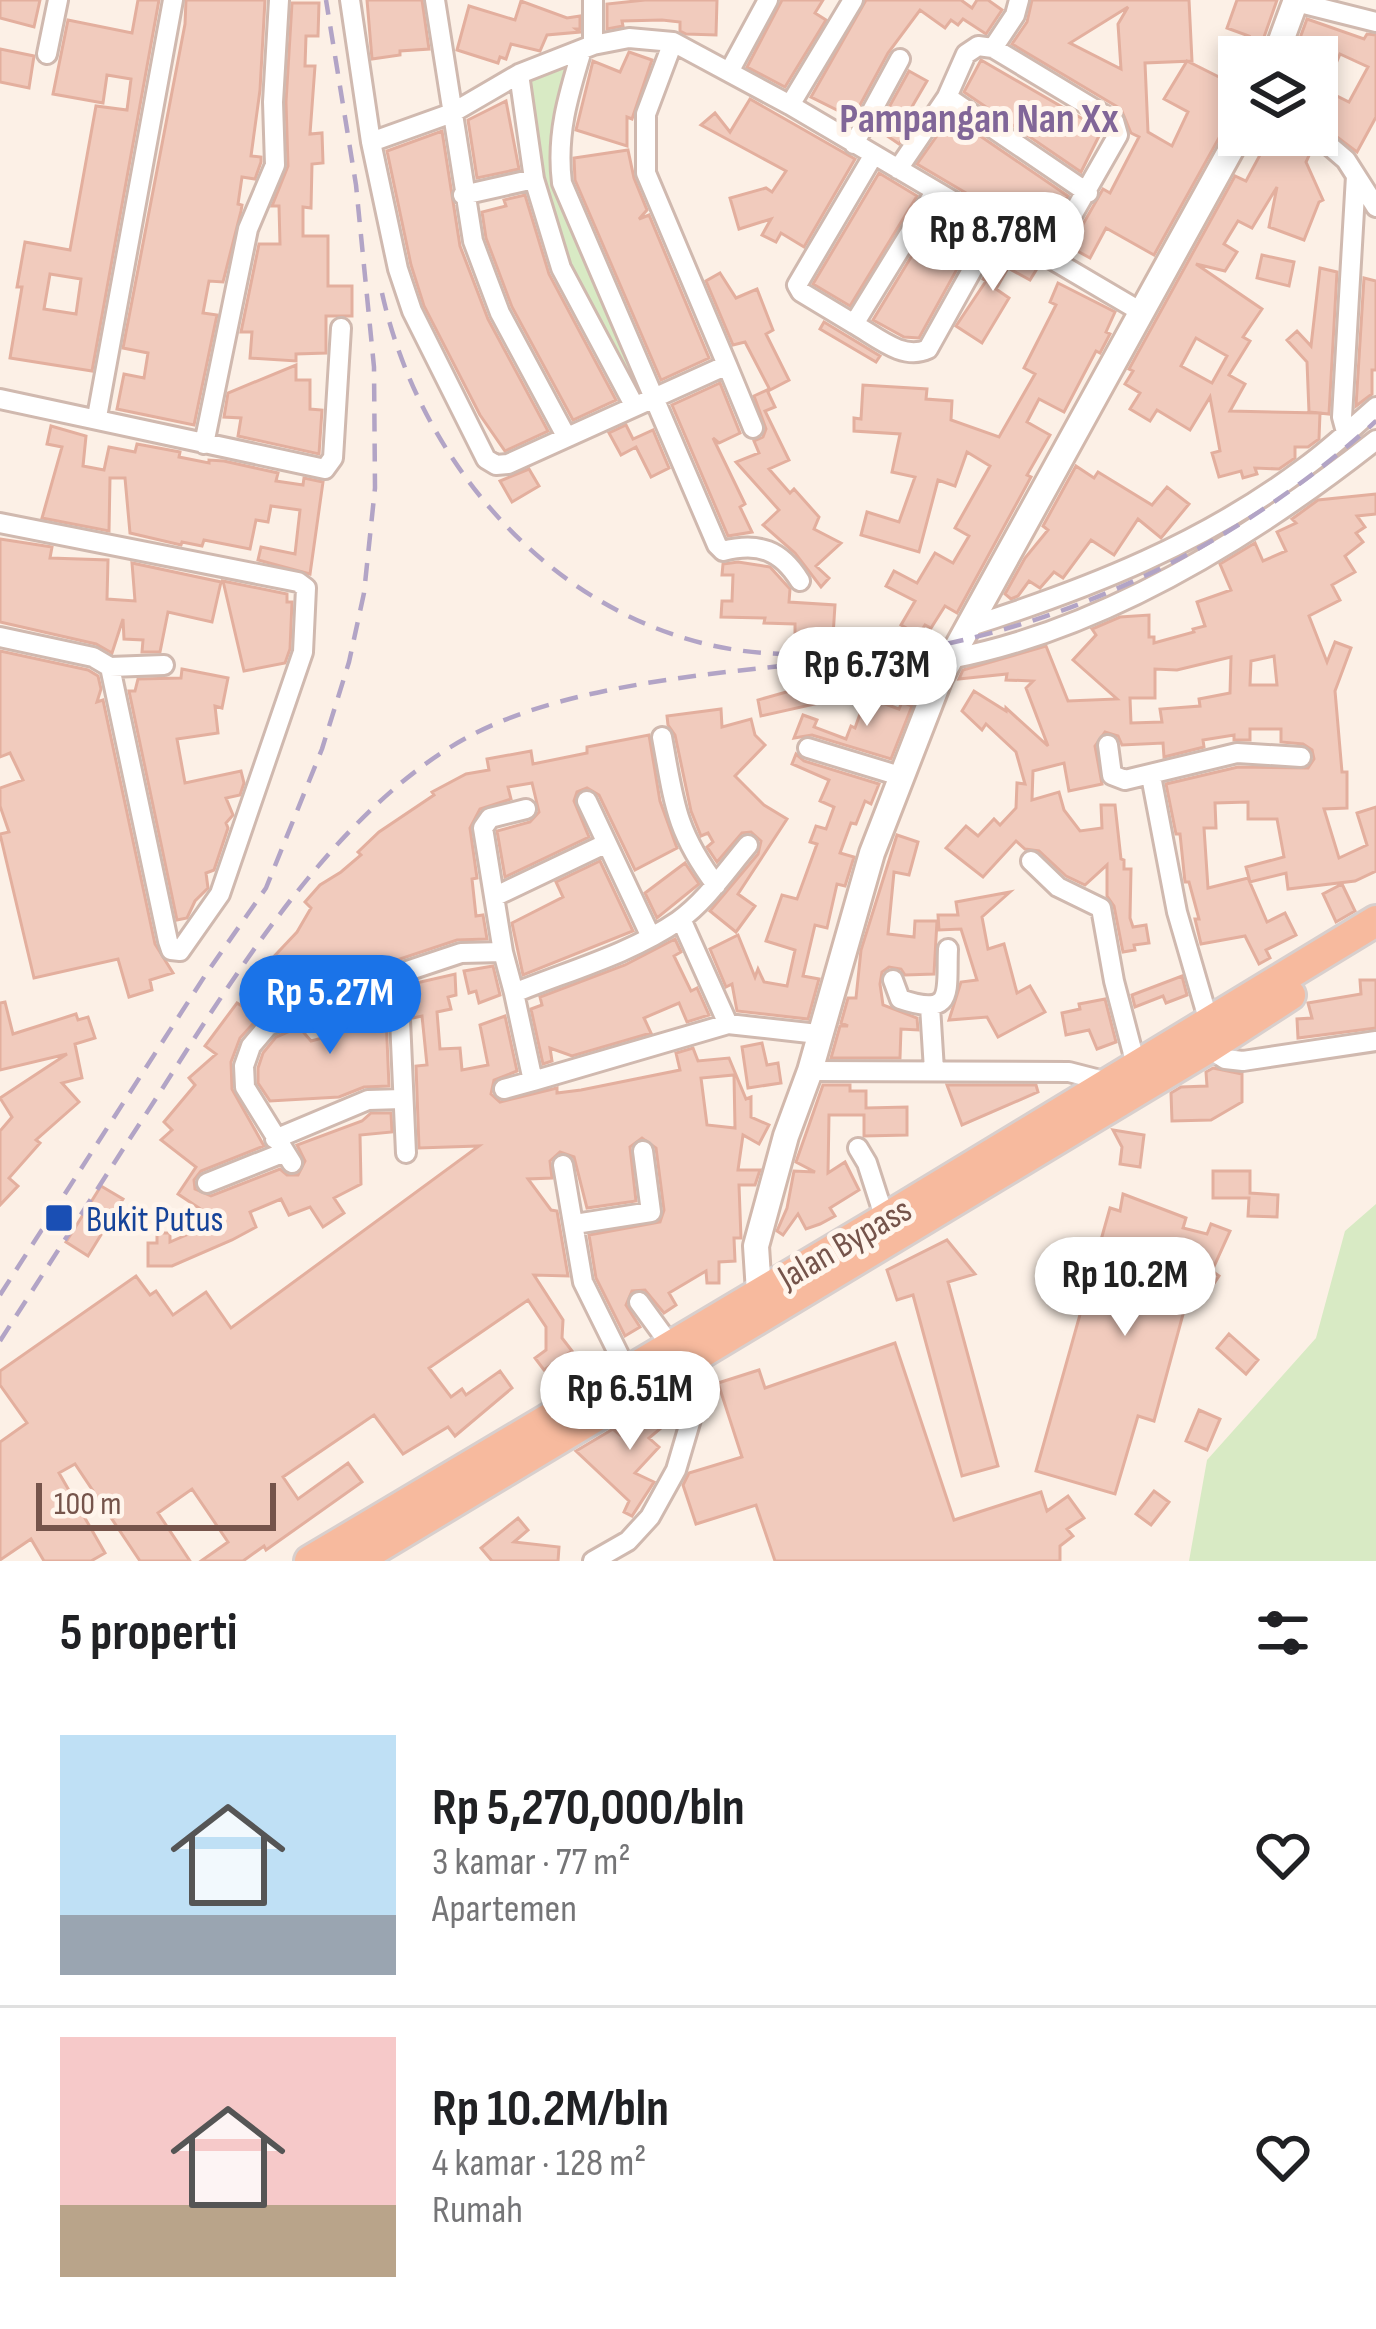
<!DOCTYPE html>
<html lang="id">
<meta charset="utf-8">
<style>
body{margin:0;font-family:"Sofia Sans Condensed",sans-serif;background:#f6f6f6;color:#202124;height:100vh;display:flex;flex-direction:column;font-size:45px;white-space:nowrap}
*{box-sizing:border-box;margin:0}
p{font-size:39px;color:#757577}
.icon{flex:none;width:66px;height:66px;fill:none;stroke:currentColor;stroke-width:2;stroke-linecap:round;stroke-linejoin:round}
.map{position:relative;height:1561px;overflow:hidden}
.side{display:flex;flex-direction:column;background:#fff;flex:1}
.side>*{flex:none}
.controls{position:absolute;left:1218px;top:36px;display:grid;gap:24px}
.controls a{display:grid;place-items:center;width:120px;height:120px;border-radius:0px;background:#fff;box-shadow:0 6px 18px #0003;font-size:60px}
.scale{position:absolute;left:36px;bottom:30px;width:240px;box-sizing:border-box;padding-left:12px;border:6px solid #75544b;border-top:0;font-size:33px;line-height:42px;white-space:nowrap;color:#75544b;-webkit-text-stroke:9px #fff5ec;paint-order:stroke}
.price{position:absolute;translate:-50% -102px;padding:0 27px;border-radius:42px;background:#fff;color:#222;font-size:39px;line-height:78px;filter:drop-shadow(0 3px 6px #0008)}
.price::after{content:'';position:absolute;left:50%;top:72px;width:36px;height:27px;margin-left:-18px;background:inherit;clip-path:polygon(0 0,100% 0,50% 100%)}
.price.current{background:#1a73e8;color:#fff}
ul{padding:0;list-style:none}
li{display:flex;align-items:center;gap:36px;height:300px;padding:0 60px}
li+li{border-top:3px solid #e0e0e0}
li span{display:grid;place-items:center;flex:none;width:336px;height:240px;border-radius:0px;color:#555}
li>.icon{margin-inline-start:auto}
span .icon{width:144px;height:144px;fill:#fffc;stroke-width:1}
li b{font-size:51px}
h2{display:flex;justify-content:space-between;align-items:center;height:144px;padding:0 60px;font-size:51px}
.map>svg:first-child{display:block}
.green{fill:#d8eac4}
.building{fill:#f1cbbd;stroke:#e3af9e;stroke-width:3;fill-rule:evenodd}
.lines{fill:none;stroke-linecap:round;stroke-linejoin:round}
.minor-casing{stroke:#d0b9af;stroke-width:24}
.secondary-casing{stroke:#d2b8ac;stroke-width:30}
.trunk-casing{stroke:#d8cfcd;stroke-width:36}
.minor{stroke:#fff;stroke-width:18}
.secondary{stroke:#fff;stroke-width:24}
.trunk{stroke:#f7ba9e;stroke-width:30}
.rail{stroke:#b2a4c6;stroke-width:4.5;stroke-dasharray:18 12;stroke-linecap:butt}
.transit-dot{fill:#1a4fb4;stroke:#fff5ec;stroke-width:4.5}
.labels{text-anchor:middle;stroke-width:10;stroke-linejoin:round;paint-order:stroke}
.transit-label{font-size:36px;fill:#164399;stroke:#fff5ec;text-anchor:start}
.street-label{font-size:36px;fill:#75544b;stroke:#fff5ec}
.quarter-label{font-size:42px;font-weight:bold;fill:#816698;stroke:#fff5ec}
</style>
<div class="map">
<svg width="1376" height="1561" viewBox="0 0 1376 1561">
<rect width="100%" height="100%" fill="#fcf0e6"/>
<path class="green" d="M576 60 556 163 645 393 634 394 594 327 539 192 524 78Z
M1376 1204V1561H1189L1207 1460 1316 1338 1345 1231Z"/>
<path class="building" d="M0 0H40L34 27 0 18Z
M138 0H159L92 371 10 358 22 287H17L25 242 70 250 96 106 127 110 131 79 107 75 103 103 53 94 68 20 132 33ZM50 274 81 279 76 314 44 309Z
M186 0H265L260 90 251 156 261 157V162L255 179 242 177 238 204 242 205 241 211 223 282 209 281 203 313 217 315 194 425 117 409 124 374 144 378 148 353 123 348 185 24Z
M367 0H422L429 49 400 51V55L372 59Z
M645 0H717L716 35 686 34 680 31V22L662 20 622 21 623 26 607 29V4Z
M782 0H823L815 13 826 20 785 87 747 67Z
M866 0H961L972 8 977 0H988L1002 10 986 34 963 19 958 25 951 20 945 28 920 10 888 53 853 118 811 97Z
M1032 0H1189L1192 61 1145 63 1148 132 1172 146 1188 112 1164 99 1187 61 1227 81 1249 36 1227 28 1237 0H1277L1257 57H1239V119L1225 127 1154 255 1106 228 1090 258 1070 247 1103 189 1110 193 1139 137 1131 133 1121 109 1012 44 1027 22ZM1128 7 1118 24 1121 69 1070 43Z
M521 1 567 18 580 16V29H576L580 32 547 35 540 51 511 44 506 59 500 57 498 63 457 50 469 6 515 20Z
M292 3H319L318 36H306L305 66H315L310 134 322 133 323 163 312 164 311 208 303 207V236H328V286H352V316H326V353L296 354V361L250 358 252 332H241L259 244H280L279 206H272L288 166 286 102Z
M1307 19 1364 39 1367 34 1376 35V117L1357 152 1317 122V57H1293ZM1340 54 1368 67 1349 102 1325 90Z
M0 49 34 56 29 88 0 82Z
M629 52 652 60 632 119 627 117V146L576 130 593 61 620 72Z
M981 60 1102 130 1081 172 964 92Z
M909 71 927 81 906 117 914 122 899 144 877 129Z
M750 99 855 159 804 247 781 233 776 242 762 235 771 219 739 229 730 198 766 188 772 192 786 171 701 125 715 113 730 132Z
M506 101 519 169 477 178 468 120Z
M951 116 1068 196 1042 238 917 164Z
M442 131 460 246 488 319 548 431 505 451 480 415 424 306 411 265 387 151Z
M1255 135H1286L1312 149 1306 162 1323 200 1319 202 1304 240 1269 227 1277 187 1252 228 1238 221 1224 244 1237 252 1225 271 1196 264 1262 309 1243 337 1250 341 1229 375 1245 384 1230 411 1320 413 1319 439 1308 447H1295V458L1279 469 1255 468 1257 474 1243 478 1241 471 1219 477 1212 453 1220 451 1210 397 1190 430 1157 410 1150 421 1130 409 1140 393 1125 384 1133 371 1129 369 1235 176 1246 181 1260 155 1250 150ZM1196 338 1227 356 1212 383 1181 366Z
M628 150 634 178 647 210 639 219 649 215 709 358 661 380 575 180 574 158Z
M879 173 917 196 850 306 813 284Z
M525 195 549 274 616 400 573 420 512 307 486 238 482 212 506 206 504 200Z
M940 209 978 231 919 338 904 337 873 320Z
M1001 245 1038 267 1030 280 1008 268 996 289 1009 298 982 343 956 326 986 281 983 279Z
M1262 255 1294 262 1289 286 1257 278Z
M1320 268 1337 272 1329 414 1309 412 1307 362 1287 340 1297 331 1311 346Z
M720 273 736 298 757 289 773 330 766 334 789 380 770 390 745 342 733 345 706 281Z
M1364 278 1376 281V370H1372V394L1356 406Z
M1058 283 1115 312 1106 332 1110 334 1100 353 1096 351 1064 412 1039 399 1027 422 1050 435 1027 475 1031 477 957 613 945 606 931 628 925 625 919 635 901 625 915 601 886 586 894 571 917 583 935 553 953 563 969 536 955 528 990 466 967 452 955 486 938 480 919 552 861 535 867 512 899 522 915 477 892 472 900 434 854 431V418L861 419 863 385 927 389 926 399 952 401 951 420 999 437 1035 374 1024 368 1056 305 1050 302Z
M824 322 880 356 876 362 820 329Z
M296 365V380H310V409L322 410 319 454 238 436 241 418 224 417 228 393Z
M720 383 740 433 719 443 713 438 745 504 740 507 752 532 728 536 672 405Z
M767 390 775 407 765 411 789 460 769 469 790 493 794 489 819 517 814 529 841 543 816 566 829 578 821 587 795 553 763 525 779 510 736 462 759 453 754 441 763 437 766 429 754 396Z
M626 425 633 439 653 430 669 468 651 477 636 447 621 455 609 433Z
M51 426 86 436 83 466 104 470 109 447 135 452 137 444 180 452 179 457 209 463V460L224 461 278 473 276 481 303 485 304 478 323 482 310 574 258 560 261 547 295 554 300 510 271 506 268 522 256 520 250 549 204 540 202 546 182 542 181 545 130 533 125 478H110L109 531 42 518 62 447 47 444Z
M1076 466 1094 478 1098 472 1152 505 1167 487 1189 504 1161 538 1138 519 1114 555 1091 540 1063 578 1054 572 1040 588 1029 581 1018 596 1011 599 1005 594 1025 558 1048 530 1043 526Z
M529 469 539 486 512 502 500 481Z
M1376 494V514L1357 516 1365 527 1356 533 1363 542 1345 556 1355 572 1332 585 1340 600 1309 616 1327 662 1335 642 1351 648 1335 691 1342 772H1347V808L1324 809 1339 858 1367 845 1357 813 1376 807V871L1355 881 1288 889 1286 873 1250 882 1246 867 1284 857 1277 819H1248V802L1215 803 1216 828H1204L1208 888 1248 878 1267 922 1285 913 1296 935 1266 950 1270 958 1259 964 1245 936 1201 944 1195 919H1199L1189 882H1185L1180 834H1176L1166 784 1238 767 1308 768 1314 759 1312 750 1303 744 1281 742V729H1250V740H1234V735L1203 740 1204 747 1164 757 1163 743 1122 745 1118 736 1105 732 1095 746 1102 784 1069 791 1064 763 1033 771 1032 800 1059 792 1064 810 1080 831 1102 828 1101 805H1115L1121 859 1124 860V869H1131L1130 918 1133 927 1146 925 1149 943 1134 945 1135 950 1123 952 1114 906 1107 896V865L1085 885 1066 876 1039 851 1025 849 1016 841 983 877 946 848 966 826 978 836 994 819 1000 825 1016 808 1017 783 1025 784 1016 752 986 724 982 730 962 711 974 691 1006 711V708L1048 746 1026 688 1033 681 1006 680 1007 674 959 679 963 670 1046 646 1068 701 1117 699 1073 660 1096 635 1092 629 1120 617 1149 615V637H1154V643L1194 632 1193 629 1205 626 1197 602 1231 590 1220 564 1255 543 1263 561 1286 551 1277 532 1296 523 1292 519 1318 500ZM1274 656 1277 685H1250L1251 661ZM1231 657 1230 693 1199 699 1200 706 1160 709 1162 722 1131 723 1130 698H1155V669L1177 670Z
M0 539 52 547 50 558 108 560 107 599 135 601 132 563 221 582 212 622 168 612 160 652H142L143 640 124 639 123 619 112 653 96 644 0 622Z
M738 562 770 567 790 589 789 602 835 605 833 636 795 635V624L764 623 765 618 721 617 722 601H732L733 575H722L723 564Z
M223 581 287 594V602H292L290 649 285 663 244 671Z
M0 651 88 670 98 676 101 689 97 702 103 700 155 944 173 973 150 980 152 990 129 997 118 959 34 978 0 834 9 832 0 806V788L23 780 10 753 0 757Z
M182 669 228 678 222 708 215 706 218 733 177 739 185 783 241 771 244 783 240 795 226 798 233 815 226 823 228 828 214 870 206 873 208 888 195 901 187 918 177 920 129 691H135L138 679 181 678Z
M818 683 824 702 761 716 758 700Z
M866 697 899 709 902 702 912 706 891 759 812 735 794 738 803 715 817 720 814 727 846 739 851 726 855 728Z
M721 709 722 727 751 719 755 735 765 745 735 776 764 805 787 819 738 894 755 906 736 932 710 911 758 854 761 841 751 832 742 833 717 862 707 847 713 842 708 833 701 836 691 811 675 735 668 725 667 716Z
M649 735 660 801 677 848 635 870 599 795 587 788 577 792 574 801 589 837 505 877 497 831 530 822 539 812 532 783 508 787 511 799 480 809 470 828 477 878 472 879 476 916 483 915 487 939 457 940 340 979 262 1014 240 1038 231 1062 232 1089 264 1146 201 1171 194 1180 195 1189 211 1196 280 1169 287 1175H298L305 1161 297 1145 362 1121 371 1113H391L392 1132 360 1135 361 1184 334 1198 344 1213 323 1227 310 1207 289 1215 281 1199 250 1212 256 1227 232 1240 172 1266H148V1243H157V1233H170V1242L209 1225 202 1210 178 1194 196 1167 161 1140 172 1130 164 1122 195 1085 189 1078 216 1054 205 1046 237 1003 242 1006 262 984 259 982 268 972 263 968 297 932 311 908 305 902 320 885 341 872 361 855 358 852 379 832 434 795 432 792 466 774 489 770 487 759 531 751 533 764 587 753V747Z
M796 754 804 761 879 784 871 804 865 801 856 824 851 823 840 853 854 857 845 886 837 884 827 928 815 925 803 976 819 979 808 1019 737 1011 732 984 726 987 710 949 738 935 755 977 758 969 764 982 787 986 795 950 766 941 782 895 797 899 817 844 810 842 816 826 826 829 834 807 820 801 829 780 792 764Z
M897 835 918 842 909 875 894 872 888 934 914 937 915 921H937L934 974 905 975 901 969 889 967 882 972 880 984 883 1005 917 1018 918 1030 901 1029 900 1058H831L840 1026H848L841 1023 848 998H856L861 950Z
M600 861 633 931 523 975 512 923 563 897 556 882Z
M685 863 699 884 657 918 645 893Z
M1342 884 1355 911 1336 922 1323 894Z
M1010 892 982 917 988 949 1004 944 1017 993 1030 986 1045 1012 998 1037 987 1017 949 1020 961 982 977 980 961 929 939 930 938 915H958L956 902Z
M675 939 681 952 674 956 691 991 697 988 709 1015 687 1022 679 1003 644 1018 651 1033 572 1056 550 1048 552 1061 543 1064 531 1009 542 1005 540 997 625 965Z
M493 966 500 995 479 1003 476 991 469 993 464 971Z
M455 974 456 995 448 997 451 1009 437 1012 440 1049 460 1048 462 1070 488 1065 480 1025 505 1016 517 1071 494 1080 491 1094 500 1102 557 1088V1093L581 1090 680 1070 676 1053 693 1048 698 1061 729 1058 746 1099 751 1097V1117L769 1125 759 1144 743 1135 738 1170H760L755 1185H739L741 1238H734L735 1261 719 1262V1283H707L706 1271 669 1293 676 1305 664 1313 645 1290 632 1291 626 1305 640 1327 625 1336 596 1278 589 1235 660 1222 664 1210 656 1148 642 1138 630 1147 636 1201 587 1208 574 1157 560 1152 550 1161 552 1178 528 1179 551 1210 557 1211 568 1276 534 1275 563 1320 562 1338 572 1351 544 1370 535 1358 546 1350V1327L528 1300 429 1368 451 1397 462 1389 466 1395 500 1371 512 1388 455 1436 448 1427 403 1454 374 1415 283 1477 298 1499 348 1463 362 1482 266 1550 264 1546 243 1561H201L228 1542 192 1489 158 1513 190 1561H140L75 1464 59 1473 105 1553 91 1561H44L31 1539 0 1560V1442L27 1423 0 1385V1371L136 1276 150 1295 156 1291 173 1315 206 1292 231 1328 479 1146 419 1148 416 1066 427 1065 422 1016 413 1018 412 984ZM734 1075 735 1128 707 1125 701 1078Z
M1182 976 1187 995 1166 1003 1163 996 1135 1007 1132 995Z
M1360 980H1376V1028L1298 1038 1297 1019 1312 1018 1308 1003 1361 994Z
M385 992 389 1086 364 1087 339 1097 270 1101 258 1083V1068L263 1053 276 1037 299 1027 311 1041 330 1036 327 1023 338 1020 335 1011Z
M1105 999 1116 1042 1097 1049 1089 1030 1066 1035 1062 1013 1080 1009 1079 1004Z
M5 1002 13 1034 76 1014 78 1020 88 1017 95 1038 75 1044 82 1078 62 1083 79 1102 36 1140 40 1143 9 1178 18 1186 0 1205V1131L12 1117 0 1098 67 1054 0 1070V1003Z
M762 1043 767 1065 778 1063 781 1083 748 1088 742 1047Z
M1213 1068 1242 1074V1102L1211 1120 1172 1121 1171 1093 1181 1087 1207 1086 1206 1072Z
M823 1085H850V1091H866V1108L907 1107V1135L864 1136V1115H829L828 1173 845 1162 859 1190 830 1208 835 1216 820 1224 806 1229 798 1214 783 1235 777 1231 787 1208 794 1171 815 1172 796 1162Z
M947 1085H1036L1038 1092 962 1125Z
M1113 1130 1144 1135 1140 1167 1120 1164 1122 1147Z
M1213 1171H1250V1193L1278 1195 1277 1217 1248 1216 1249 1198H1213Z
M101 1186 123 1199 88 1256 66 1242Z
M1123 1194 1186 1218 1183 1228 1207 1234 1211 1224 1230 1231 1212 1271 1219 1276 1209 1291 1192 1281 1154 1421 1138 1416 1115 1494 1036 1471 1110 1208 1120 1211Z
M947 1240 975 1274 948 1282 998 1466 962 1476 913 1295 897 1300 887 1270Z
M1229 1334 1258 1360 1246 1374 1217 1348Z
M895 1343 954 1520 1041 1492 1047 1511 1068 1496 1084 1518 1067 1529 1073 1536 1060 1546V1561H775L756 1505 696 1524 683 1485 689 1473 742 1457 718 1383 759 1370 765 1388Z
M673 1393 682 1403 679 1413 649 1438 659 1447 635 1473 654 1482 632 1516 624 1512 629 1501 576 1451 613 1429 620 1435 632 1423 637 1428 657 1411 651 1405Z
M1199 1410 1220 1419 1207 1450 1186 1441Z
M1154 1491 1169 1502 1151 1525 1136 1514Z
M518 1518 528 1530 514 1542 559 1547 558 1561H492L481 1548Z"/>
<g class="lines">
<g class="minor-casing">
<path id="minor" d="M350 0 371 142 398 269 412 311 486 459 496 465 508 464 727 365 646 173V114L673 42
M435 0 473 241 500 313 566 436
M1296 2 1376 22
M593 45V0
M993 48 1015 15 1019 0
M582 50C568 96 556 135 562 183L717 545 723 551C759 542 781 550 800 581
M47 54 58 0
M729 72 768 0
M519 74 534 179 561 268 634 405
M947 97 1088 193
M790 105 853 0
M1317 135 1346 160 1376 207
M371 142 452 113 519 74 593 45 629 38 673 42 790 105 1143 313
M854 144 900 59
M898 169 947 97 966 54 978 46 993 48 1114 121 1118 135 1049 256
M935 192 854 324C877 337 903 361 928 349L996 227
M463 195 534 179
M854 324 801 292 797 285 873 156
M727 365 753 428
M0 399 325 469 333 458 341 328
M97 417 173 0
M1346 432 1342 417 1356 176
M204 444 248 229 275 165 273 102 279 0
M0 523 298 582 306 588 303 652 220 894 180 951 171 950 168 941 110 667 93 657 0 637
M971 626C1090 588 1204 543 1305 467 1330 449 1353 427 1376 407
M950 659C1106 629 1253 537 1376 440
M110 667 164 665
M662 737C674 802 675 830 716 885
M1108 745 1112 775 1125 780 1237 753 1301 757
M808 748 900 776
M1151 776 1177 912 1209 1022
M587 801 651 937
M748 845C726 871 706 901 678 921 630 954 568 971 514 993L533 1081 728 1024 818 1034
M1031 861 1058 887 1101 908 1114 981 1136 1065
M496 896 605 844
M681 919 728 1024
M398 975 406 1153
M893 980 900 999C956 1018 946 991 948 949
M514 993 503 952 483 828 490 818 526 809
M930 1006 934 1070
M1208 1048 1225 1059 1243 1061 1376 1041
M810 1071 1069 1072 1108 1082
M504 1089 533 1081
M275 1139 368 1100 403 1099
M858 1148 867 1163 885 1219
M292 1163 245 1087 244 1066 251 1046 268 1026 344 992 461 953 503 952
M563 1165 583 1282 628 1373
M207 1183 285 1152
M575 1224 651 1212 643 1151
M639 1302 671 1346
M593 1561 628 1541 650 1517 676 1470 702 1382 698 1355"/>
</g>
<g class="secondary-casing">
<path id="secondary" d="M1275 57 1296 0
M772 1304 759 1292 756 1246 786 1136 810 1071 872 853 940 678 1239 135"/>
</g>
<g class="trunk-casing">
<path id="trunk" d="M310 1561 885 1219 1376 921
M355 1561 1208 1048 1290 995"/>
</g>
<use href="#minor" class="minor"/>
<use href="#secondary" class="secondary"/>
<use href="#trunk" class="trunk"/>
<path class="rail" d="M382 293C424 482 583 650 784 654
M0 1295 206 974 266 888 322 749 349 662 364 593 375 488 374 367 356 185 326 0
M0 1341C52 1260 104 1178 157 1097 235 974 337 808 468 737 577 678 752 671 875 656 1058 633 1240 546 1376 421"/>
</g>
<rect class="transit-dot" x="44" y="1203" width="30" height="30" rx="6"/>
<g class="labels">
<g class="transit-label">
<text x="86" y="1231">Bukit Putus</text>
</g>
<g class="street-label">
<text transform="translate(844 1242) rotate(-30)" y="13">Jalan Bypass</text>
</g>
<g class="quarter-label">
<text x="979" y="132">Pampangan Nan Xx</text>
</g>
</g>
</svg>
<div class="controls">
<a><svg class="icon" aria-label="layers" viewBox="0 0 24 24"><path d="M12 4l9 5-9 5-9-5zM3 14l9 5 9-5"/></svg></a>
</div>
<div class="scale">100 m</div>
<b class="price" style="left:993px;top:294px">Rp 8.78M</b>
<b class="price" style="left:867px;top:729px">Rp 6.73M</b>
<b class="price current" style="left:330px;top:1057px">Rp 5.27M</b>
<b class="price" style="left:1125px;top:1339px">Rp 10.2M</b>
<b class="price" style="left:630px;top:1453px">Rp 6.51M</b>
</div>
<section class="side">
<h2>5 properti<svg class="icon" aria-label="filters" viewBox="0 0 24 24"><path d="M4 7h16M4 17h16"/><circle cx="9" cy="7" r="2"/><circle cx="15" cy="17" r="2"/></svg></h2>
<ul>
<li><span style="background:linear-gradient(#bfe0f5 75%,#9aa5b1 0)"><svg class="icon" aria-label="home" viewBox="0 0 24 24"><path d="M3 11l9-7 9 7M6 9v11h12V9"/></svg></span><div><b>Rp 5,270,000/bln</b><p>3 kamar · 77 m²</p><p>Apartemen</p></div><svg class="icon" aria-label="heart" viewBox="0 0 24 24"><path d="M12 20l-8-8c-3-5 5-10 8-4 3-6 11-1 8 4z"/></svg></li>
<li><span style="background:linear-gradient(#f6c9c9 70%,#b9a48a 0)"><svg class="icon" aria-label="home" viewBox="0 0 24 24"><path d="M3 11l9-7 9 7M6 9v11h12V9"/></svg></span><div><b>Rp 10.2M/bln</b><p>4 kamar · 128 m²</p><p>Rumah</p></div><svg class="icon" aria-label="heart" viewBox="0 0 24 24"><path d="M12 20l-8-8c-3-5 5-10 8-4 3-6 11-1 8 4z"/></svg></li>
</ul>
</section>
